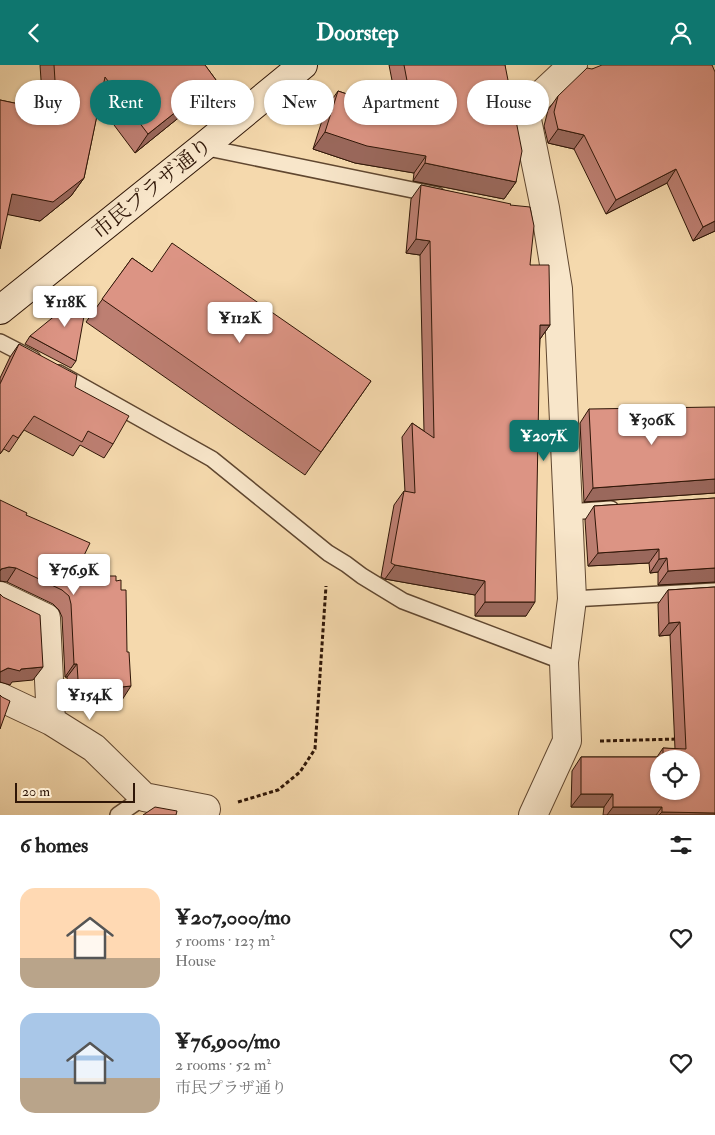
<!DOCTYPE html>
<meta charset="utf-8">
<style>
body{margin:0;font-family:"IM FELL Double Pica","Noto Serif JP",serif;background:#f6f6f6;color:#222;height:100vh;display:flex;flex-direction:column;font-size:19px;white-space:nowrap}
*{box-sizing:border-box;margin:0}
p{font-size:16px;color:#767676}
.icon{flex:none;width:28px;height:28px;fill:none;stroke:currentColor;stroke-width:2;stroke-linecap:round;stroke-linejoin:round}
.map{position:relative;height:750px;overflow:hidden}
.sheet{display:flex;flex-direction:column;background:#fff;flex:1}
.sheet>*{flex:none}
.top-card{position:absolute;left:15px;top:15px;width:685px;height:45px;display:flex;gap:10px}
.fabs{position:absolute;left:650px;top:685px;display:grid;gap:10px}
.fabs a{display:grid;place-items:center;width:50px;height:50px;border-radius:50%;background:#fff;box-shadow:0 1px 4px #0004;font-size:25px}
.scale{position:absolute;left:15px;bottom:12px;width:120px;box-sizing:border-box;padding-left:5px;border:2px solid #2f1607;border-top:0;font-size:14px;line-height:18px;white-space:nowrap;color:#2f1607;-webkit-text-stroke:4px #f8e6ca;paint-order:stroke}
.price{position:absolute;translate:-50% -42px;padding:0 11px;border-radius:5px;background:#fff;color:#222;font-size:16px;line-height:32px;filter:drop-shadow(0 1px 2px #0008)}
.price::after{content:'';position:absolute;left:50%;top:30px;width:15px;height:11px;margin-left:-8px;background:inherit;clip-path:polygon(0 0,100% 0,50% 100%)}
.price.active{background:#0f766e;color:#fff}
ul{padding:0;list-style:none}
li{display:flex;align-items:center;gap:15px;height:125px;padding:0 20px}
li span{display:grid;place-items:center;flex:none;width:140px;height:100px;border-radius:15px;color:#555}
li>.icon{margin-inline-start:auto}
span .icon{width:60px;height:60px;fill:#fffc;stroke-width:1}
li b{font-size:21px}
h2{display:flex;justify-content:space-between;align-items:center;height:60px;padding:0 20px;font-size:21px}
.chip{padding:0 18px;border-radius:22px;background:#fff;box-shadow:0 1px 4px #0004;font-size:18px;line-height:45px}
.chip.active{background:#0f766e;color:#fff}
header{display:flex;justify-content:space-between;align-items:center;height:65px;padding:0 20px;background:#0f766e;color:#fff;font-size:22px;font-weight:700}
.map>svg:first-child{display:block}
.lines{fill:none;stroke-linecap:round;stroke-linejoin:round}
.lane-casing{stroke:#604730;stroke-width:18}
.street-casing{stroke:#604730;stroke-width:30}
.secondary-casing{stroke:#2f1607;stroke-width:30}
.path{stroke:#2f1607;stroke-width:3;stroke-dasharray:4 2.5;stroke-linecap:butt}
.lane{stroke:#f8e6ca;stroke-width:15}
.street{stroke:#f8e6ca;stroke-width:28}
.secondary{stroke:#f8e6ca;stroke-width:28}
.wall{fill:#bd7f72;stroke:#2f1607}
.shaded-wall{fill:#9a685c;stroke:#2f1607}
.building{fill:#dc9484;stroke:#2f1607;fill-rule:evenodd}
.labels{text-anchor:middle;stroke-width:4.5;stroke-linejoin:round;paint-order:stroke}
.street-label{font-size:21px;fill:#2f1607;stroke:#f8e6ca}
</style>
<header><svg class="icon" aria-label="back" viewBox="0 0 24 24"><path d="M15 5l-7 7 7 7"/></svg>Doorstep<svg class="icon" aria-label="person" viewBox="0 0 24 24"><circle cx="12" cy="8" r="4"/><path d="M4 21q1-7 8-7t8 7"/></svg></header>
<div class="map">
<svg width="715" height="750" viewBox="0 0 715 750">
<rect width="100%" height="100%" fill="#f5d9ad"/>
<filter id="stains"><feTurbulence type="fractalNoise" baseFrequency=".004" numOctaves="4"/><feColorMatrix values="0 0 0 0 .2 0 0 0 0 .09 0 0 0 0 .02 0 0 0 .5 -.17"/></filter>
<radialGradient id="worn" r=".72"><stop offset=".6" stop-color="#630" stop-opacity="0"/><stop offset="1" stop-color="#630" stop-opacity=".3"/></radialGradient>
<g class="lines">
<g class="lane-casing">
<path id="lane" d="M203 82 437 130
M0 277 33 294
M59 308 212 394 328 488 346 499 362 511 403 536 564 597
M568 447 611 444
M572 534 715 526
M118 750 144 732"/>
</g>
<g class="street-casing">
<path id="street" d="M0 531 46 553 51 656
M0 632 51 656 94 683 144 732 206 744 204 750
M533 750 567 676 564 597 572 534 558 224 545 143 525 45 573 0"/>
</g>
<g class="secondary-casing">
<path id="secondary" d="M0 245 203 82 303 0"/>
</g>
<path class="path" d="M600 676 679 674
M238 737 278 725 300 707 315 684 326 521"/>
<use href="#lane" class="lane"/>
<use href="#street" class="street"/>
<use href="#secondary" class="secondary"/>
</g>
<path class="wall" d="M40 0H205L216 15 203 33 135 88 99 40 84 113 71 131 40 156 8 149 0 35 43 44Z
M389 0H505L516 117 504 134 413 116 414 108 355 98 313 84 326 43 338 26 398 46Z
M712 0 715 166 693 176 667 118 606 149 574 84 548 78 544 61 548 45 558 31 592 4Z
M421 120 510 140 550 260 540 274 526 551H475V530L385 514 381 512 394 440 404 426 405 427 402 372 412 358 424 366 420 190 406 188 411 134Z
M132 193 152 207 371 316 305 410 86 257Z
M30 271 76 296 71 303 25 279Z
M19 279 75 322 113 379 104 393 80 380 73 391 24 365 9 387 4 384 0 389V313L10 292Z
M589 344 715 428 584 437 580 358Z
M715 433V517L658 520V507L650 508 649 498 588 501 585 455 594 441Z
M26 450 78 503 122 635 107 636 103 642 69 644 67 612H65L62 552 59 545 53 539 7 517Z
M715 522V750H603L604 742H571L572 706 581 692H657L663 683 675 684 670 570 659 571 658 539 668 525Z"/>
<path class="shaded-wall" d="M216 15 203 33 135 88 148 69Z
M558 64 584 70 574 84 548 78Z
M325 67 426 91 414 108 355 98 313 84Z
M425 98 516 117 504 134 413 116Z
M676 104 667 118 606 149 616 135Z
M84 113 71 131 40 156 0 148 12 129Z
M715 156V166L693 176 703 162Z
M416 174 430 176 420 190 406 188Z
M540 260H550L540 274H530Z
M715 414V428L584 437 593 423Z
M659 484 649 498 588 501 598 488Z
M667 493 658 507 650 508 659 494Z
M395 500 485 516 475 530 385 514Z
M9 502 16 503 7 517 0 516V506L1 504Z
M715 503V517L658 520 668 506Z
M485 537H535L526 551H475Z
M680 557 670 570 659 571 669 558Z
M74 599H77L67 612H65Z
M43 602 33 615 12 617 10 620 0 617V607L8 603 21 604Z
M131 621 122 635 107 636 103 642 69 644 79 630 112 623Z
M581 729H613L604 742H571Z
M613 742H662L656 750H607Z
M662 747 715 748V750H659Z"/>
<path class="building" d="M54 0H205L216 15 148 69 105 12 84 113 53 137 12 129 0 184V35L57 47Z
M404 0H505L522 86 516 117 425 98 426 91 367 81 325 67 338 26 414 52Z
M602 0H712L715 7V156L703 162 676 104 616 135 584 70 558 64 554 47 558 31 587 3 592 4Z
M421 120 511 139 510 140 530 142 534 161 530 200H549L550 260H540L535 537H485V516L395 500 391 498 404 426 415 428 412 358 434 373 430 176 416 174Z
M172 178 371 316 321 387 102 234 132 193 152 207Z
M89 223 76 296 30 271Z
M19 279 77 310 75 322 129 351 113 379 88 366 82 377 34 351 18 373 13 370 0 389V319Z
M715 342V414L593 423 589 344Z
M715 433V503L668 506 667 493 659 494V484L598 488 594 441Z
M0 435 27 448 26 450 90 478 78 503 108 502 109 511H116V516L121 515V525H126L127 587H129L131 621 112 623 113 628 79 630 77 599H74L71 539 69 531 62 525 16 503 9 502 1 504 0 506Z
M715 522V748L662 747V742H613V729H581V692H663V683L686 684 680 557 669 558 668 525ZM659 694H691V726H659Z
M0 529 3 532 40 550 43 602 21 604 20 606 8 603 0 607Z
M0 630 2 632 10 636 0 664Z
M155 742 177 746 176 750H143Z"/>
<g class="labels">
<g class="street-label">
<text transform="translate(152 123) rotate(-39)" y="7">市民プラザ通り</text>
</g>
</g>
<rect width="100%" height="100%" filter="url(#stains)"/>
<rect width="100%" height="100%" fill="url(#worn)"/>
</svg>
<div class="fabs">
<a><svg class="icon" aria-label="locate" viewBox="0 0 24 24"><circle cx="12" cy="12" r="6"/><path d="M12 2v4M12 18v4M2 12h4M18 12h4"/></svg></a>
</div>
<div class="scale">20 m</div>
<b class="price" style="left:65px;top:263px">¥118K</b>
<b class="price" style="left:240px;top:279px">¥112K</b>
<b class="price" style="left:652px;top:381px">¥306K</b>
<b class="price active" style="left:544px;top:397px">¥207K</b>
<b class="price" style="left:74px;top:531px">¥76.9K</b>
<b class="price" style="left:90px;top:656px">¥154K</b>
<div class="top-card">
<a class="chip">Buy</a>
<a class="chip active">Rent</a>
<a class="chip">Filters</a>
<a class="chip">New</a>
<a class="chip">Apartment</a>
<a class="chip">House</a>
</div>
</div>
<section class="sheet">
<h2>6 homes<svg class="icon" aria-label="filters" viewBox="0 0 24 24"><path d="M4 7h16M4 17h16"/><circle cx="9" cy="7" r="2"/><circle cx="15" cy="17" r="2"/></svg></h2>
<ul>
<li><span style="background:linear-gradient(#ffd9b3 70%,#b9a48a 0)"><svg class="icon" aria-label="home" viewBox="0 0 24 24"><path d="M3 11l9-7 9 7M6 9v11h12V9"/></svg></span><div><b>¥207,000/mo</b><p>5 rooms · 123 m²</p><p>House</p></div><svg class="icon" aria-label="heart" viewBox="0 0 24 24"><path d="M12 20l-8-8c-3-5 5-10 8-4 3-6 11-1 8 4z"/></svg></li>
<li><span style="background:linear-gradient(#a9c7e8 65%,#b9a48a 0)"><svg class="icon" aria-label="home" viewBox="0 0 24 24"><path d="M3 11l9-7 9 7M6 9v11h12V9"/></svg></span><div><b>¥76,900/mo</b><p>2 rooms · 52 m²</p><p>市民プラザ通り</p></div><svg class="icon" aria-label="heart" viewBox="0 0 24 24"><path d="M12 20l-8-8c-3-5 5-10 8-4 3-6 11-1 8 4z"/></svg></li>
</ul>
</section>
